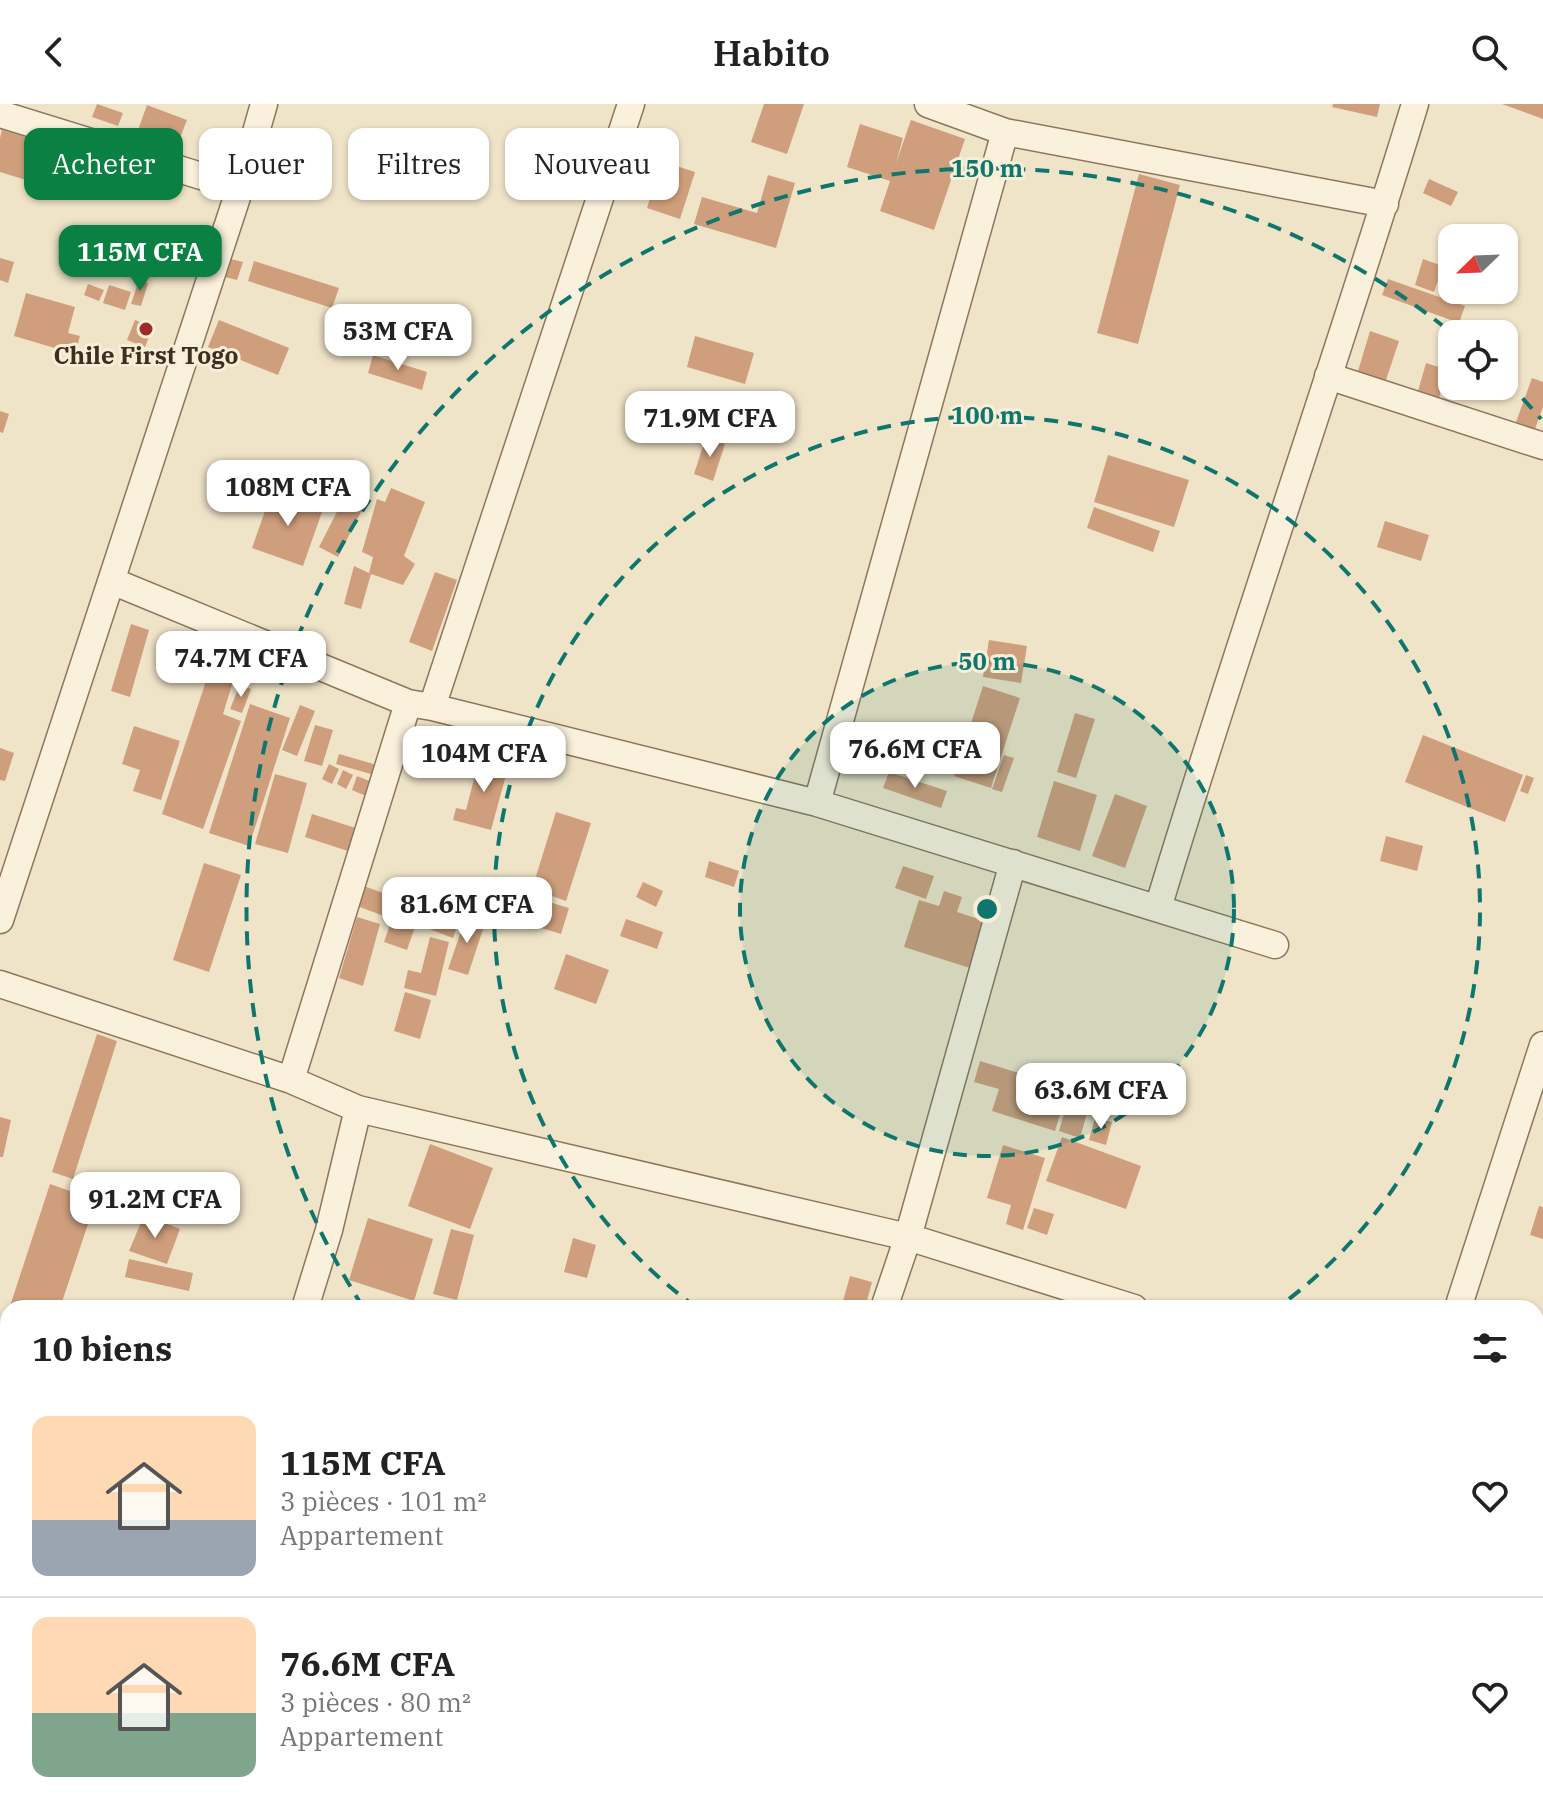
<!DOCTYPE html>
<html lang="fr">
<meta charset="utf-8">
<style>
body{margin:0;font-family:"IBM Plex Serif",serif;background:#f2f2f2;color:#222;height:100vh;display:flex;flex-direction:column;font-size:30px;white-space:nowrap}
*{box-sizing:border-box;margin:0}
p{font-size:26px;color:#767676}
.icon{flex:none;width:44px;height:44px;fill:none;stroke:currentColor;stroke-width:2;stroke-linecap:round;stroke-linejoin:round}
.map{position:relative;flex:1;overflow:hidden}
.side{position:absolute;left:0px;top:1196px;width:1544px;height:512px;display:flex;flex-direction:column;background:#fff;border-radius:24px 24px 0 0;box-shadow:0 2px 6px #0004}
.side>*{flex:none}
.top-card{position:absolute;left:24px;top:24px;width:800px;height:72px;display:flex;gap:16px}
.needle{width:52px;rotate:247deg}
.controls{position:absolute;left:1438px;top:120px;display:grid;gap:16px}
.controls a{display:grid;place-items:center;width:80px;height:80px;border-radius:16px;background:#fff;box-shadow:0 2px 6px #0004;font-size:40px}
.price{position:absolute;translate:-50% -68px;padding:0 18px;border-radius:16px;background:#fff;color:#222;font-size:26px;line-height:52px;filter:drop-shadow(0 2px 4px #0008)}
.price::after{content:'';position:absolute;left:50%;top:48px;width:24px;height:18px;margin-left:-12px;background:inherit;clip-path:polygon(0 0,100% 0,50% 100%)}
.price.selected{background:#0b8043;color:#fff}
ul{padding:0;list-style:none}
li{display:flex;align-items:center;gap:24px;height:200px;padding:0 32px}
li+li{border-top:2px solid #e0e0e0}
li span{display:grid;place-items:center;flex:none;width:224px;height:160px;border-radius:16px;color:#555}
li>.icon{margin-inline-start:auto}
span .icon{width:96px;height:96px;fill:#fffc;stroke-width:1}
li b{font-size:34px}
h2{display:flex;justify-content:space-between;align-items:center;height:96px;padding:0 32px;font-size:34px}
.pill{padding:0 28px;border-radius:16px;background:#fff;box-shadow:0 2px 6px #0004;font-size:28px;line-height:72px}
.pill.selected{background:#0b8043;color:#fff}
header{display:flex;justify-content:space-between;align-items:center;height:104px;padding:0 32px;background:#fff;font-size:36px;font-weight:600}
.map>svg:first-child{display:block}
.building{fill:#cf9f7d}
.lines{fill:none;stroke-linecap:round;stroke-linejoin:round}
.minor-casing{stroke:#8d765c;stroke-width:29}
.minor{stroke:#faf1dc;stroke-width:26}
.ring{fill:none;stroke:#0f766e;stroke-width:4;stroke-dasharray:14 10}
.poi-dot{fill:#9e2a2b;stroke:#f7eed8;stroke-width:3}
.labels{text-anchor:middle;stroke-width:6;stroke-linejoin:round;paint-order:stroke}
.poi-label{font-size:24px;font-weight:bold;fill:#3d2e20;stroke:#f7eed8}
.centre{fill:#0f766e;stroke:#f7eed8;stroke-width:4}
.ring-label{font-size:24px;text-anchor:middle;font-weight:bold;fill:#0f766e;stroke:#f7eed8;stroke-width:6;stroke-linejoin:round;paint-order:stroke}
</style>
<header><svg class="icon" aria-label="back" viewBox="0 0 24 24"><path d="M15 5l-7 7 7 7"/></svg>Habito<svg class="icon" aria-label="search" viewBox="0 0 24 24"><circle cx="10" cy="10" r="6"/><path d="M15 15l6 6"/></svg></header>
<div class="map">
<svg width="1543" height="1708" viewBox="0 0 1543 1708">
<rect width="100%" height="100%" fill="#f0e4c8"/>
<path class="building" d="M97 0 123 9 118 22 92 13Z
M764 0H804L787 50 751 38Z
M1333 0H1380L1377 13 1332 3Z
M1502 0H1543V15Z
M147 1 187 16 177 42 138 26Z
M911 16 965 35 934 126 880 107 890 77 847 63 860 20 903 34 896 59Z
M394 24 432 41 413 84 375 67Z
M2 26 51 41 39 80 0 68V34Z
M661 57 695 68 680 115 647 104Z
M1139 70 1180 81 1138 240 1097 229Z
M768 71 795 79 776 144 694 120 702 93 757 109Z
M1429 75 1458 88 1451 102 1423 89Z
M0 154 14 158 8 179 0 176Z
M231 155 243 158 237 176 225 173Z
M1423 155 1443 162 1434 188 1415 181Z
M254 157 339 184 332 204 248 177Z
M1388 175 1465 202 1459 219 1382 191Z
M139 176 148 179 141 202 131 200Z
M88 180 104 186 99 197 84 191Z
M109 181 131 188 125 206 103 199Z
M26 189 75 203 68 229 80 232 75 250 14 232Z
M135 216 153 223 145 243 127 236Z
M219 216 289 244 278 271 208 243Z
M1370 227 1399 237 1386 276 1358 267Z
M695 232 754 249 745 280 687 263Z
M373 251 427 268 422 286 368 269Z
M1426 259 1448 266 1439 294 1418 287Z
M1532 274 1543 278V303L1535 325 1516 318Z
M695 297 711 302 704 326 687 321Z
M0 307 9 310 3 329 0 328Z
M706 333 725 340 713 377 694 370Z
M1108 351 1189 376 1174 423 1094 398Z
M391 384 425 398 404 452 415 460 403 481 371 470 361 505 344 500 354 462 369 469 373 453 362 448 377 395 385 398Z
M272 387 323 405 303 462 252 444Z
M343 396 362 406 338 453 319 443Z
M1094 403 1160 427 1153 448 1087 424Z
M1385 417 1429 431 1421 457 1377 443Z
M435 468 457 476 432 547 409 538Z
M131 520 149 526 130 593 111 587Z
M989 536 1027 542 1021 579 983 573Z
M210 565 234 574 223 610 241 617 203 725 162 710Z
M240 580 251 585 242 609 230 605Z
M983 582 1020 594 991 684 954 672Z
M250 600 290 614 249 742 209 729Z
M300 601 315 607 297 652 282 646Z
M1075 609 1095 615 1076 674 1057 668Z
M315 621 333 626 322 662 304 657Z
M134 622 180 637 161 696 133 687 140 666 122 660Z
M1423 631 1523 671 1505 718 1405 678Z
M0 644 14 649 5 677 0 676Z
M339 650 384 663 381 673 336 660Z
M1004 651 1014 654 1002 688 992 685Z
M480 652 509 660 491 726 453 716 456 704 466 706Z
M329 660 339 665 332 680 322 675Z
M343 666 353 671 346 685 337 680Z
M889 668 947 687 941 704 883 684Z
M275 670 307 679 288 749 255 740Z
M1526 671 1534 674 1528 690 1520 687Z
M357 672 372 678 366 692 352 686Z
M1054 677 1097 691 1080 747 1037 733Z
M1115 690 1147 702 1125 764 1092 752Z
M556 708 591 719 566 797 532 785Z
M312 710 365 727 357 750 305 733Z
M1386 732 1423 742 1417 767 1380 757Z
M709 757 739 767 734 783 705 773Z
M204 759 241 771 209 868 173 856Z
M903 762 934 772 926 795 895 784Z
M643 778 663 787 656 803 636 793Z
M364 782 459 817 453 834 416 820 407 846 384 838 392 815 357 802Z
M944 787 962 793 957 808 988 818 973 865 904 843 919 796 939 802Z
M526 791 569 804 561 830 518 817Z
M467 810 486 816 468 871 448 865Z
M357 813 380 820 363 882 339 874Z
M626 815 663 828 657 845 620 832Z
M430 833 449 838 436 892 404 884 408 866 421 869Z
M566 850 609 866 596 900 554 885Z
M405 888 431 896 420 935 394 927Z
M97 930 117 937 73 1075 52 1068Z
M980 957 1068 984 1055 1027 992 1007 999 985 974 978Z
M1072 982 1093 988 1080 1034 1059 1027Z
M0 1013 11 1016 3 1053H0Z
M1095 1014 1112 1018 1106 1041 1089 1036Z
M1062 1033 1141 1062 1126 1105 1046 1077Z
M430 1040 493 1064 470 1125 408 1102Z
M1003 1041 1045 1054 1023 1126 1006 1120 1011 1101 987 1094Z
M50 1080 96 1096 60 1204H17L10 1202Z
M1539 1102 1543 1103V1135L1530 1131Z
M1034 1104 1054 1110 1047 1131 1027 1124Z
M144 1111 180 1125 167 1160 129 1147Z
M368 1114 433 1135 414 1197 349 1176Z
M451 1125 474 1131 457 1196 433 1190Z
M573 1134 596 1141 587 1174 564 1168Z
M129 1155 193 1169 189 1187 125 1173Z
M850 1172 872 1178 865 1204H841Z
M1536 1282 1543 1284 1541 1300 1536 1299Z
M0 1508 8 1511V1555L0 1552Z
M760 1700H802L800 1708H777L759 1702Z
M809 1700H850L848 1708H806Z
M1094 1700H1168L1166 1708H1092Z"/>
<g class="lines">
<g class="minor-casing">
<path id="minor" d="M928 0 1005 28 1385 100
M0 10 240 84
M1328 272 1543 342
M112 477 408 599 432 603 817 699 1275 841
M432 603 631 0
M817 699 1005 28
M1158 804C1239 535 1333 269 1415 0
M0 816 240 84 264 0
M0 880 291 976 358 1005 908 1133 1134 1204
M291 976 408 599
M305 1204 329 1126 358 1005
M884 1204 908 1133 1013 759
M1458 1204 1543 941
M0 1248 8 1250
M1536 1680 1543 1682
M365 1700 390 1708
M151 1708 154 1700
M892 1708 894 1700
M1295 1708 1298 1700"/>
</g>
<use href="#minor" class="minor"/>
</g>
<circle cx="987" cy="805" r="247" fill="#0f766e" fill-opacity=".12"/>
<g class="ring">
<circle cx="987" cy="805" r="247"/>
<path d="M697 1204A493 493 0 1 1 1277 1204"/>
<path d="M363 1203A740 740 0 0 1 1453 230M1506 277A740 740 0 0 1 1541 315"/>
</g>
<circle class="poi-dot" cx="146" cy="225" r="8"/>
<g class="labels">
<g class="poi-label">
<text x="146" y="260">Chile First Togo</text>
</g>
</g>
<circle cx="987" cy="805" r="12" class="centre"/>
<g class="ring-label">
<text x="987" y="73">150 m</text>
<text x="987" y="320">100 m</text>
<text x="987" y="566">50 m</text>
</g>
</svg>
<div class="controls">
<a><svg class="needle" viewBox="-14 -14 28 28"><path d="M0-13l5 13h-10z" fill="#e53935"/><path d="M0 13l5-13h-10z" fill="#767676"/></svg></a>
<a><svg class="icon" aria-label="locate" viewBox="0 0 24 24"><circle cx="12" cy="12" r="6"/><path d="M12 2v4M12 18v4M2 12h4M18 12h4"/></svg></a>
</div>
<b class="price selected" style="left:140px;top:189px">115M CFA</b>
<b class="price" style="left:398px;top:268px">53M CFA</b>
<b class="price" style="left:710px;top:355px">71.9M CFA</b>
<b class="price" style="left:288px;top:424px">108M CFA</b>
<b class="price" style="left:241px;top:595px">74.7M CFA</b>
<b class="price" style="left:915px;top:686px">76.6M CFA</b>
<b class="price" style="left:484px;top:690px">104M CFA</b>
<b class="price" style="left:467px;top:841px">81.6M CFA</b>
<b class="price" style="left:1101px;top:1027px">63.6M CFA</b>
<b class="price" style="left:155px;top:1136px">91.2M CFA</b>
<div class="top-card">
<a class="pill selected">Acheter</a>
<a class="pill">Louer</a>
<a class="pill">Filtres</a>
<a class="pill">Nouveau</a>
</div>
<section class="side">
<h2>10 biens<svg class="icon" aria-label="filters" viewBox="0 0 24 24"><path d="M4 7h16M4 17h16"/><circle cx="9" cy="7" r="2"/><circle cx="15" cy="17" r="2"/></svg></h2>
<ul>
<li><span style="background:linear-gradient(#ffd9b3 65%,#9aa5b1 0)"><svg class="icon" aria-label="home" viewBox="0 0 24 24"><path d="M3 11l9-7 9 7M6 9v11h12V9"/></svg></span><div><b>115M CFA</b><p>3 pièces · 101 m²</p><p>Appartement</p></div><svg class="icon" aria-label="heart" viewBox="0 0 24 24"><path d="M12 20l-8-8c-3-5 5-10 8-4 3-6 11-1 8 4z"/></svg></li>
<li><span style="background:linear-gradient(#ffd9b3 60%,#7fa58c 0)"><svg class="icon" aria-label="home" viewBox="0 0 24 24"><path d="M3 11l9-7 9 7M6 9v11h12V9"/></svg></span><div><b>76.6M CFA</b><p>3 pièces · 80 m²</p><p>Appartement</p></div><svg class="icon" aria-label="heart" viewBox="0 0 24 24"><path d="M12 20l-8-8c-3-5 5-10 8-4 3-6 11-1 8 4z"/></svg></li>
</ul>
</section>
</div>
